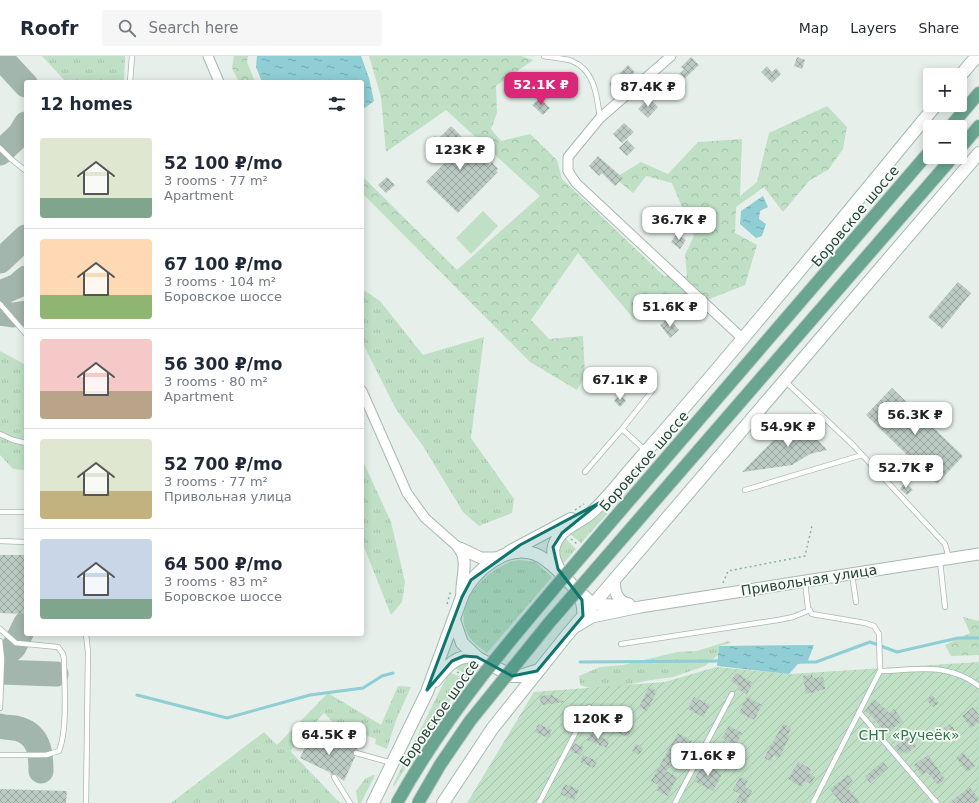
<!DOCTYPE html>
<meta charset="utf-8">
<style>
body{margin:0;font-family:"DejaVu Sans",sans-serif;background:#f6f6f7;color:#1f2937;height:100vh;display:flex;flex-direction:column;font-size:15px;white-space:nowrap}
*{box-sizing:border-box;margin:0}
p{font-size:13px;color:#747a83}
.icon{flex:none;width:22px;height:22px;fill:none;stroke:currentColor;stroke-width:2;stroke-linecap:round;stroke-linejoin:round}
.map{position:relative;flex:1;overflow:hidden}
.sheet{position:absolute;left:24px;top:24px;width:340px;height:556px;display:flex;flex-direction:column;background:#fff;border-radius:4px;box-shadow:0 2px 10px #0003}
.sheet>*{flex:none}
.fabs{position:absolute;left:923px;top:12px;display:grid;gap:8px}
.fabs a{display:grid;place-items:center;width:44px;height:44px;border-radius:4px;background:#fff;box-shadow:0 2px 10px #0003;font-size:20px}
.price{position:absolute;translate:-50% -34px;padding:0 9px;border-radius:8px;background:#fff;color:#222;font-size:13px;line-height:26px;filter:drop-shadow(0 1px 2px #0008)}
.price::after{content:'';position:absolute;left:50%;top:24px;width:12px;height:9px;margin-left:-6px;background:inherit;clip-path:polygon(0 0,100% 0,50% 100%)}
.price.active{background:#db2777;color:#fff}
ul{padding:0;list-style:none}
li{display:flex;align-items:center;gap:12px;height:100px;padding:0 16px}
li+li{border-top:1px solid #e0e1e3}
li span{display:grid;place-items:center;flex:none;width:112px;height:80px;border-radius:4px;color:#555}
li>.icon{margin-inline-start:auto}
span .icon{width:48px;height:48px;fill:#fffc;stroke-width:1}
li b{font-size:17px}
h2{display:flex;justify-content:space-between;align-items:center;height:48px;padding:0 16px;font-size:17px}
header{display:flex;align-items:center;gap:24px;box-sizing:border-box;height:56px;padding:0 20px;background:#fff;border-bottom:1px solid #e0e1e3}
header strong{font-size:19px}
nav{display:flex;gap:22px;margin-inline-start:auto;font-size:14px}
.search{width:280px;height:36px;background:#f6f6f7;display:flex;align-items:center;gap:10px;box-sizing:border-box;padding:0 14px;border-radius:4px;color:#747a83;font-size:15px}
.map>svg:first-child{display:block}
.grass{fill:url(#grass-tufts)}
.forest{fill:url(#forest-crowns)}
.garden{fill:url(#garden-furrows)}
.pitch{fill:#bfe0c5}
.water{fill:url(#water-ripples)}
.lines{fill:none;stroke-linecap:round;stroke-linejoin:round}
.stream{stroke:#8eced4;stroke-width:3}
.taxiway{stroke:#a2b6ae;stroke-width:25}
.building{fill:url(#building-cross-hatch)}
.service-casing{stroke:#a8b8b1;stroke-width:6}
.minor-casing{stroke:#a8b8b1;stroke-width:11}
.tertiary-casing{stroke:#a8b8b1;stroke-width:13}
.secondary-casing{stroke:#a4bbb1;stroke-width:14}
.primary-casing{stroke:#c2cac7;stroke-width:14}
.path{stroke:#86b3a1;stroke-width:1.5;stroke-dasharray:2 3;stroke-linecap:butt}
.service{stroke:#fff;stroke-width:4.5}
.minor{stroke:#fff;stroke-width:9}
.tertiary{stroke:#fff;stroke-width:11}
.secondary{stroke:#fff;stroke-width:12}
.primary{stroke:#6aa591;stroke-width:12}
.primary-bridge-casing{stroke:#c2cac7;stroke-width:14;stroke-linecap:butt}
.primary-bridge{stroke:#6aa591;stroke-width:12}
.marked{fill:#0f766e;fill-opacity:0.2;stroke:#0f766e;stroke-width:3;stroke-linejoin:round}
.labels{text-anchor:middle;stroke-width:3.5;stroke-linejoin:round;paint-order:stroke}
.street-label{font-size:14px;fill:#244237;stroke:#f7fbf8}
.park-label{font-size:14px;fill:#2d7944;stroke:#f7fbf8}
</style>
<header>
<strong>Roofr</strong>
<div class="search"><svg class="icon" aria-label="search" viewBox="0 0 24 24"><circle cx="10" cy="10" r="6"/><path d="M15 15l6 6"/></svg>Search here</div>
<nav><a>Map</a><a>Layers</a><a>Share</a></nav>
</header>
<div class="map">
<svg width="979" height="747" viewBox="0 0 979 747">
<defs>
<pattern id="grass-tufts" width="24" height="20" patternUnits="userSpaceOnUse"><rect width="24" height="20" fill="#bfe0c5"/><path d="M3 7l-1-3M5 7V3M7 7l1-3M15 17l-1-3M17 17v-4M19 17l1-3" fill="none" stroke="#a4c1aa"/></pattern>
<pattern id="forest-crowns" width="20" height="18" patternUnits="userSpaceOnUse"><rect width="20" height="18" fill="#bfe0c5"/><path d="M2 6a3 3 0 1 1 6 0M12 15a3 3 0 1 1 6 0" fill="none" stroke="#a4c1aa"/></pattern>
<pattern id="garden-furrows" width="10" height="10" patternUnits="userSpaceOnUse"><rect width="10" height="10" fill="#bfe0c5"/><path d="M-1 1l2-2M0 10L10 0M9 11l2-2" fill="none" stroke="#a4c1aa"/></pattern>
<pattern id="water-ripples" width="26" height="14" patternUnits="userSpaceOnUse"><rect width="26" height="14" fill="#8eced4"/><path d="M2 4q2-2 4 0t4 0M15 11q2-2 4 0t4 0" fill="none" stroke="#74a9ad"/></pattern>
<pattern id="building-cross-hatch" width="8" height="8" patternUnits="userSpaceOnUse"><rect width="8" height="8" fill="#bbcac3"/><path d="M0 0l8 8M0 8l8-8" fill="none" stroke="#98a69f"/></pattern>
</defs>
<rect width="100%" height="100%" fill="#e6efea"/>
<path class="grass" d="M42 0H125L124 26H66Z
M362 233 380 245 423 299 484 281 471 382 514 443 512 457 479 470 463 456 423 390 396 353 362 286Z
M0 295 26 309V414L13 413 0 399Z
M362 403 391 466 405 526 402 546 391 559 362 486Z
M617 442 607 458 581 487 570 478 596 462Z
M564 481 576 493 563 508 560 505 557 492Z
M519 504 535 506 552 521 487 597C480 591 471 586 467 577 452 546 491 508 519 504Z
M729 585 731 587 719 590 718 599 705 610 673 621 650 624 600 635 580 629 579 620 600 611 623 609 677 596 697 595Z
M468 605 475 610 468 619 452 611Z
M449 616 466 623 420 687 394 731 393 729Z
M398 630 411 631 396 664 387 693 375 688 376 683 345 671 341 675 324 657 291 694 292 697 340 747H171L264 676 277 689 328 637 381 669Z
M373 719H375L361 747H358L356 735 365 723Z"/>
<path class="forest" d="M234 0H248L247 6 255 26H239L232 12Z
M369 0H521L533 4 496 30 497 57 491 73 501 85 530 78 557 104 562 123 664 220H687L685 199 694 180 672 127 646 120 633 137 615 122 641 106 668 118 698 86 742 83 740 140 757 126 769 77 827 50 847 71 843 93 829 113 809 125 783 156 764 131 736 151 735 177 757 189 745 229 674 257 634 263 578 197 531 264 549 283 583 280 585 320 577 334 530 306 362 137V120L457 214 540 140 446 54 386 96 381 41Z
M963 561 979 565V599L951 600 945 589 970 577Z"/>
<path class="garden" d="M979 606V747H467L534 636 665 626 716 611 790 618Z"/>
<path class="pitch" d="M483 155 498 170 471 198 456 182Z"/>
<path class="water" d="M257 0H361L369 22 374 45 362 54V26H262L256 11Z
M763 140 768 151 760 155 759 163 766 168 762 180 756 182 740 168 741 155Z
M814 589 807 607 798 608 789 618 717 610 719 590Z"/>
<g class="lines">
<path class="stream" d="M580 606 721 605
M804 606H816L870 586 897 596 958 582H979
M137 639 227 662 310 639 363 632 382 620 393 617"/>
<path class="taxiway" d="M0 1 26 29
M0 97 20 78 26 68
M0 205 26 181
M0 237 17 230 26 222
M0 257 13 259 26 257
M0 603 14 591 26 567
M0 616 56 618
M0 670C6 672 13 671 19 673 39 679 41 697 41 715"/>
</g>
<path class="building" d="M691 1 699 9 681 26 686 31 676 42 666 32 684 13 681 11Z
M797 1 805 4 802 13 794 10Z
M628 9 635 16 615 34 609 28Z
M767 10 772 16 776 12 781 18 772 27 761 16Z
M540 42 550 52 543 59 532 49Z
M649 42 658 51 648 62 638 53Z
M624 67 634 76 622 87 613 78Z
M451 70 490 109 492 106 498 113 496 115 498 116 458 157 426 126 448 104 429 85 435 80 438 83Z
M627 84 635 92 627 100 619 92Z
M598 100 623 122 615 130 602 117 599 120 589 110Z
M387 121 395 129 386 137 378 129Z
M677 178 686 184 680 193 671 186Z
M958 226 971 237 942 273 928 261Z
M669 262 679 274 670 282 660 269Z
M892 332 963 400 937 428 866 359Z
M620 339 626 345 620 351 614 345Z
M796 361 827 394 810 398 792 409 742 416Z
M905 427 913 434 907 439 900 433Z
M0 499H26V558L0 557Z
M736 617 753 627 747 638 737 633 739 630 731 625Z
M812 619 813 622 823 621 825 633 806 638 803 620Z
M649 631 657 635 647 655 639 651Z
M551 639 565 646 541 649 540 640Z
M932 639 939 647 933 651 926 643Z
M694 641 710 649 703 661 688 653Z
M747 641 762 649 754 664 739 656Z
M874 643 889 657 894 653 903 665 886 678 872 660 865 655Z
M973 651 979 659V666L971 672 962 660Z
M619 661 634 668 628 681 613 675Z
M538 668 552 674 548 682 535 676Z
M783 668 791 672 787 681 789 682 779 702 774 699 771 705 764 702Z
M950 668 956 675 950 680 944 672Z
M729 670 742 677 736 689 722 682Z
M312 677 342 693 345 687 358 693 353 696 355 701 344 725 335 718 330 719 331 717 300 702Z
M590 677 609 685 607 692 587 684Z
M678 677 692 685 683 701 676 697 666 715 677 721 668 740 656 734 659 729 651 725Z
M909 679 917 690 906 698 904 695 900 698 894 691Z
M574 687 584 691 580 699 570 695Z
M636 688 643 692 639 699 632 695Z
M963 696 975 710 967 716 956 702Z
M583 699 597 705 594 712 580 706Z
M928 699 945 723 938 729 927 716 922 719 914 709Z
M798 706 811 713 809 717 815 721 811 728 805 725 801 731 788 723Z
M883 706 888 712 870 727 865 720Z
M703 707 722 718 713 735 694 725Z
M848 719 853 726 847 731 860 747H841L830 733Z
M740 721 748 725 745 731 752 735 746 747H736L740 738 733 734Z
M565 728 579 734 574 744 560 738Z
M970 731 979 743 975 747H949Z
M0 733 67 735 66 747H0Z"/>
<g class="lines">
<g class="service-casing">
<path id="service" d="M544 0C553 2 564 2 572 5 595 14 597 41 600 62
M130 26 132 0
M0 92 11 103 26 115
M0 248 26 278
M785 325 853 389 945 488 949 502
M622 373 646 395
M0 378 13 384 26 387
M585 416 622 373 652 335
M745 434 862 399
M0 456H26
M0 485 26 486
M940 505 945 551
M852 518 856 546
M805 526 808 552 812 558 865 567 874 570 879 578 880 615 813 747
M0 573 16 587 58 591 63 598 64 603C64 628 68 673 59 695L46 699H0
M0 585 2 603 0 652
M621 588 778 564 793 561 810 554
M880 615C918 614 947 606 979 630
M859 656 937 747
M356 697 392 707
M334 721 350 747
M86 747 88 596 86 578
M539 747 589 651
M675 747 732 638"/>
</g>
<g class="minor-casing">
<path id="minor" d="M208 0 219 26
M671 0 600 62 568 101V115L576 127 743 283
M362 335 407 437 425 462 459 492"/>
</g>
<g class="tertiary-casing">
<path id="tertiary" d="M459 492C470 505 460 525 462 541
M460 492 481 502H499
M615 522C613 534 617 546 629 548
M576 532 593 548 629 550
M577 570 592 561 640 551 979 498"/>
</g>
<g class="secondary-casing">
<path id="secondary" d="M960 20 977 0
M509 496 571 463
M562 519C557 510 551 501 554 490 558 475 575 468 587 460 603 449 622 422 636 407 739 290 837 169 936 49
M454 564 462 587 478 602 512 620H520L539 614
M435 625C447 610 456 598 477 601
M373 747 427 636 463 538C475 515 506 487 535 498 546 502 555 512 564 520 575 532 585 543 583 560
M443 747 492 673 567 579 979 97"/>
</g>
<g class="primary-casing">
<path id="primary" d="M950 71 979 37
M960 92 979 70
M814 261 953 101
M604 474 930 95"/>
</g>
<path class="path" d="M575 454 584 448
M571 483 577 488
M723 527 728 515 805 500 812 470
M447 548 451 534
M457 616 468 622"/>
<use href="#service" class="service"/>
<use href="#minor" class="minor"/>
<use href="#tertiary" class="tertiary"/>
<use href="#secondary" class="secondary"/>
<use href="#primary" class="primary"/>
<g class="primary-bridge-casing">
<path id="primary-bridge" d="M397 747C452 647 530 561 604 474
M418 747 440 709 470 665 549 567 814 261"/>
</g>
<use href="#primary-bridge" class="primary-bridge"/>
</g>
<path class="marked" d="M599 447 562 477 553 491 558 513 582 544 583 560 537 615 512 620 477 601 464 600 452 605 427 634 462 541 471 524 520 489Z"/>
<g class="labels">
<g class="street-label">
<text transform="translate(855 160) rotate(-50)" y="5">Боровское шоссе</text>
<text transform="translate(644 405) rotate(-49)" y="5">Боровское шоссе</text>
<text transform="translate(809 524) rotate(-9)" y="5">Привольная улица</text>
<text transform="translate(439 657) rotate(-55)" y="5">Боровское шоссе</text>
</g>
<g class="park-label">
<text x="909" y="684">СНТ «Ручеёк»</text>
</g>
</g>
</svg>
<div class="fabs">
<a>+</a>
<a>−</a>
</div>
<b class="price active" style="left:541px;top:50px">52.1K ₽</b>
<b class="price" style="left:648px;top:52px">87.4K ₽</b>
<b class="price" style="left:460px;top:115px">123K ₽</b>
<b class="price" style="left:679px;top:185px">36.7K ₽</b>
<b class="price" style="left:670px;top:272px">51.6K ₽</b>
<b class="price" style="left:620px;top:345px">67.1K ₽</b>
<b class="price" style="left:915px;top:380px">56.3K ₽</b>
<b class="price" style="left:788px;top:392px">54.9K ₽</b>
<b class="price" style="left:906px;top:433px">52.7K ₽</b>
<b class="price" style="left:598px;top:684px">120K ₽</b>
<b class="price" style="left:329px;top:700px">64.5K ₽</b>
<b class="price" style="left:708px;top:721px">71.6K ₽</b>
<section class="sheet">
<h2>12 homes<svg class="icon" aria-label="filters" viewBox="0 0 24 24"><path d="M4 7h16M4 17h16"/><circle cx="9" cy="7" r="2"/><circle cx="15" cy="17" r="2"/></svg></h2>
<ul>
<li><span style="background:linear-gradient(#dfe7d0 75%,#7fa58c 0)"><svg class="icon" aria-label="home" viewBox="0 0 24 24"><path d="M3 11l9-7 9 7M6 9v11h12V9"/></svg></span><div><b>52 100 ₽/mo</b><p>3 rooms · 77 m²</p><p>Apartment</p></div></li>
<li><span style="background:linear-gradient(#ffd9b3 70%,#8fb573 0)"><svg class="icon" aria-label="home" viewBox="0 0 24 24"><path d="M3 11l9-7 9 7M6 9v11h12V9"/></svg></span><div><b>67 100 ₽/mo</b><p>3 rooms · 104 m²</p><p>Боровское шоссе</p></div></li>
<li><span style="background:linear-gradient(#f6c9c9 65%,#b9a48a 0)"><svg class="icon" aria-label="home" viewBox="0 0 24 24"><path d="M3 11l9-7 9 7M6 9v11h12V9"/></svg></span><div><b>56 300 ₽/mo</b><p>3 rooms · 80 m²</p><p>Apartment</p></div></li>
<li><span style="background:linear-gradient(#dfe7d0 65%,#c2b280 0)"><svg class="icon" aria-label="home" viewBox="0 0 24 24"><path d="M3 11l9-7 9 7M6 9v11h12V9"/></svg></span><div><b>52 700 ₽/mo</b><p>3 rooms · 77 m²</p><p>Привольная улица</p></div></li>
<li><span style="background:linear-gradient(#c9d6e8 75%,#7fa58c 0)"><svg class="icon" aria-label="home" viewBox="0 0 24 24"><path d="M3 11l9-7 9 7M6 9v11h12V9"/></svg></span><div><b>64 500 ₽/mo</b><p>3 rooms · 83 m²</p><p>Боровское шоссе</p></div></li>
</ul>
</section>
</div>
